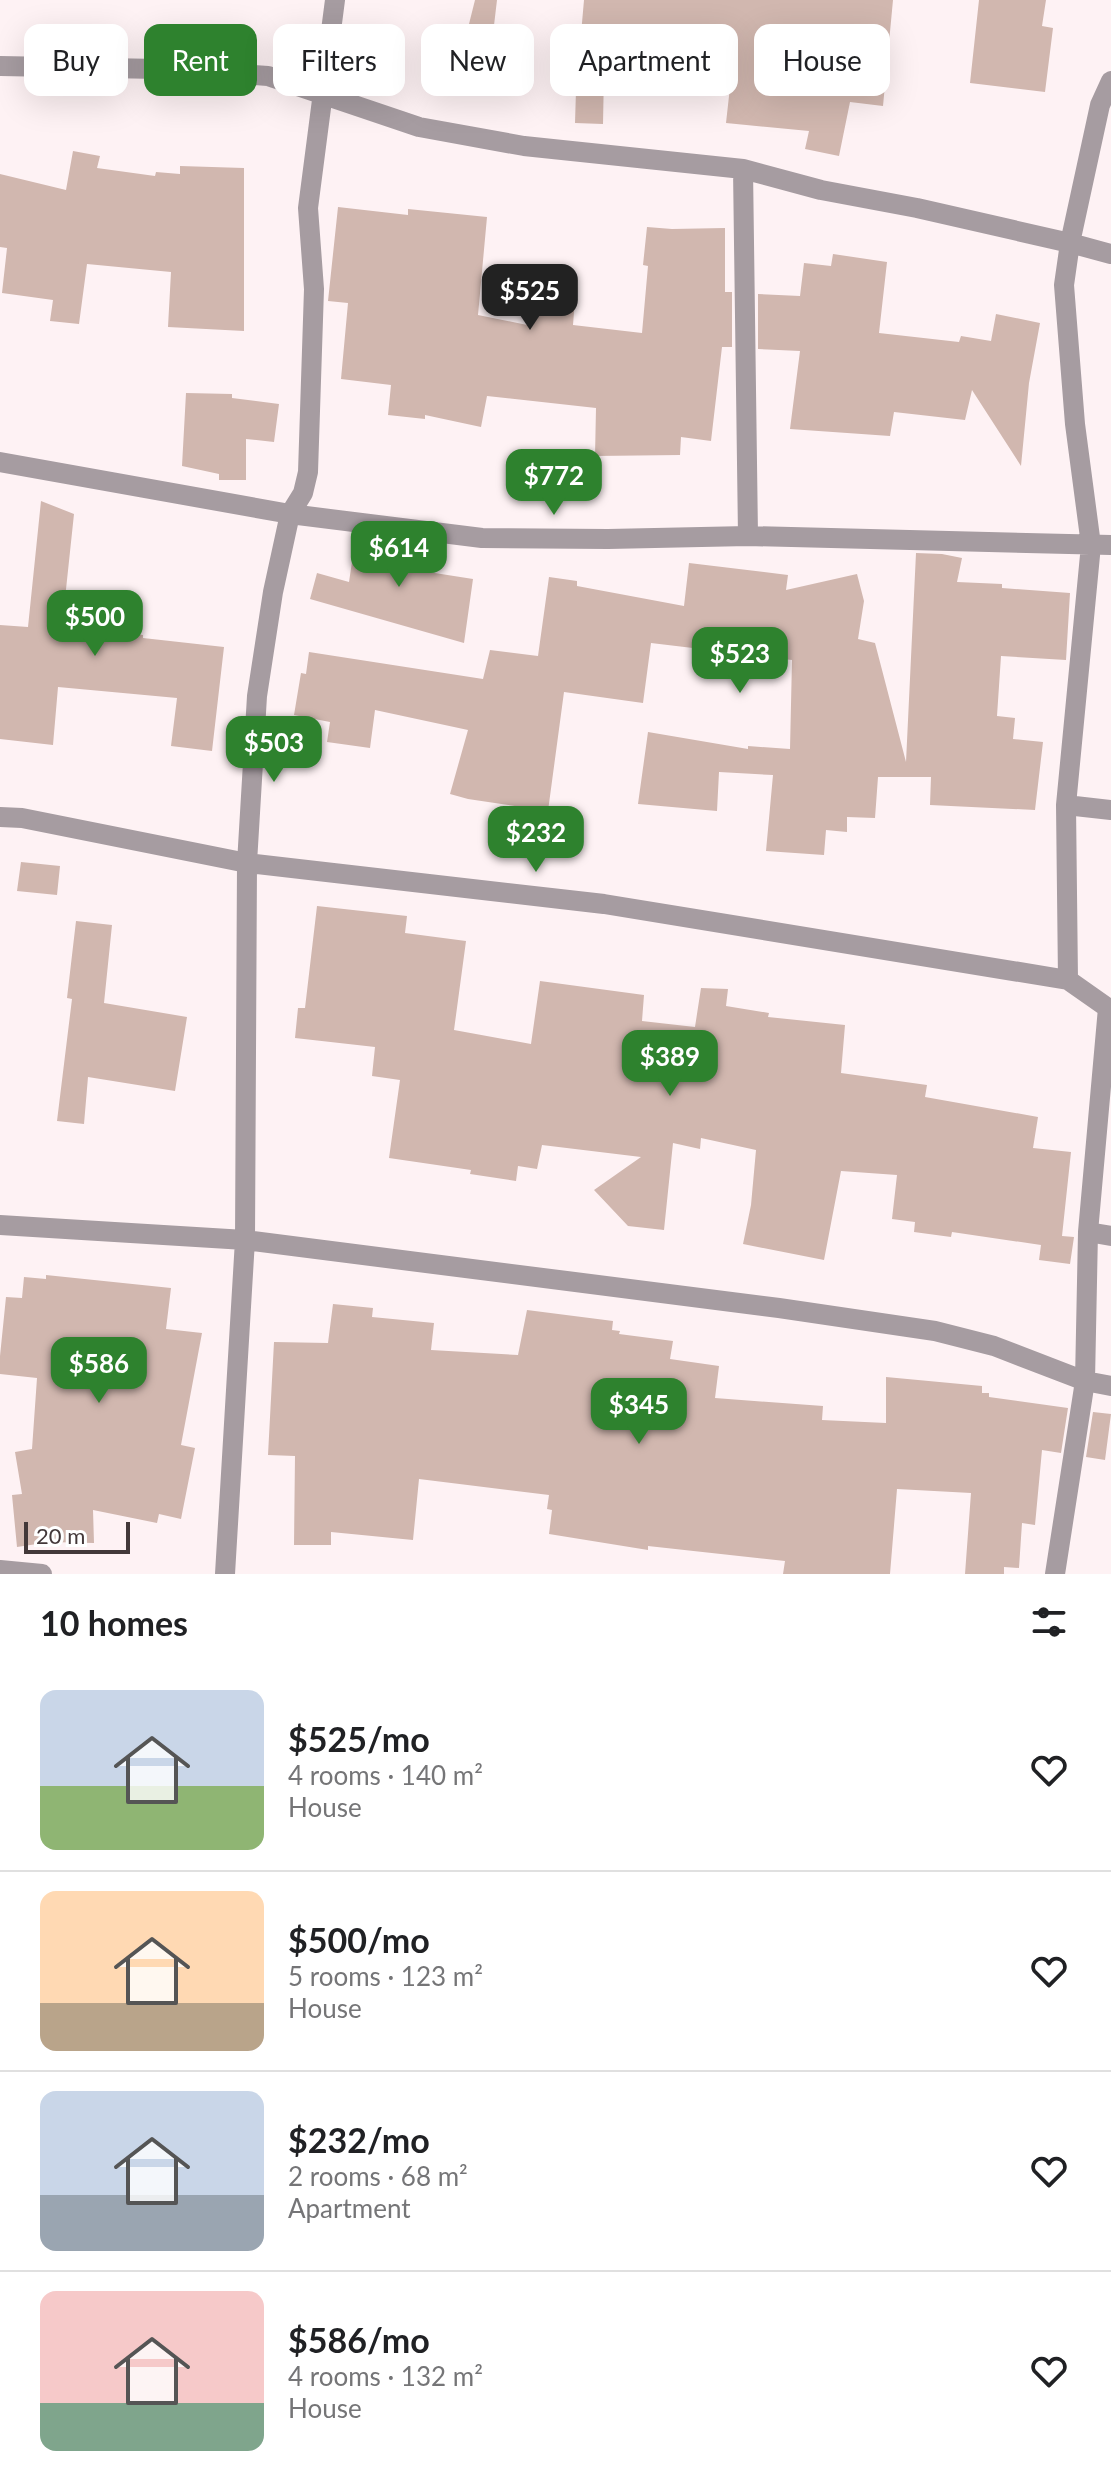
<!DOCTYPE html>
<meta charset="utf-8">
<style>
body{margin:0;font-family:Lato,sans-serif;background:#f2f2f2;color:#202124;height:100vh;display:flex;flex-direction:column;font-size:30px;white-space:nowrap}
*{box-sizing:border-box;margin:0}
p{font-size:26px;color:#757577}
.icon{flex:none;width:44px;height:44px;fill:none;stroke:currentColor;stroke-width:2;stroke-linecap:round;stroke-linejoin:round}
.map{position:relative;height:1574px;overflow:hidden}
.panel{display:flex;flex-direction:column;background:#fff;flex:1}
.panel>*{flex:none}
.top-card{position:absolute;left:24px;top:24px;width:1064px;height:72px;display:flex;gap:16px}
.scale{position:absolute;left:24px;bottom:20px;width:106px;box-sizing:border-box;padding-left:8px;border:4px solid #433839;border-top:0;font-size:22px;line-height:28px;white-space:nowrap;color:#433839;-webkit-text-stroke:6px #fff;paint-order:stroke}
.price{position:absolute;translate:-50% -68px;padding:0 18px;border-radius:16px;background:#2e822e;color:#fff;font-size:26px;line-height:52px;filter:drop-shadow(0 2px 4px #0008)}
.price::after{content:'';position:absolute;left:50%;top:48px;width:24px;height:18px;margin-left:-12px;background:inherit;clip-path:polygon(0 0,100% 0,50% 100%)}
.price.current{background:#222;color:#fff}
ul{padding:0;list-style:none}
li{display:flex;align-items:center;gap:24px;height:200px;padding:0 40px}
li+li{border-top:2px solid #e0e0e0}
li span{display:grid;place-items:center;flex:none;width:224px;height:160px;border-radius:16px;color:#555}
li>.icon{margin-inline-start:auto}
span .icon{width:96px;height:96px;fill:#fffc;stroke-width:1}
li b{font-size:34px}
h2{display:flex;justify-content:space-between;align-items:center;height:96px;padding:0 40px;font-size:34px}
.tag{padding:0 28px;border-radius:16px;background:#fff;box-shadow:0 8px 32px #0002;font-size:28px;line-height:72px}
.tag.current{background:#2e822e;color:#fff}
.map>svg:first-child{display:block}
.building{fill:#d1b7af}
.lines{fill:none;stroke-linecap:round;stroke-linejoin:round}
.minor{stroke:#a69ca1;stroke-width:20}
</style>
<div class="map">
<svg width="1111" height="1574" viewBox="0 0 1111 1574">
<rect width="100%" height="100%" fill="#fef2f4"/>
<path class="building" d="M475 0H497L490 59 462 52Z
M584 0H893L883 106 850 102 839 156 805 149 809 131 726 123 730 87 660 79V74L604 72 603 124 575 123 577 57H579Z
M979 0H1046L1042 26 1053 28 1045 92 970 83Z
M73 151 100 156 97 168 155 176 156 172 180 174V166L244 168V331L168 327 171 272 87 264 79 324 50 321 53 300 2 293 7 248 0 247V174L66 190Z
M338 207 408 215V209L487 217 478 315 532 326 534 296 575 299 573 325 642 333 648 266 643 265 647 227 672 229 725 228V292H732V347H722L711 441 681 437 680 455 595 456 596 408 487 396 481 427 425 415V419L388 415 391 385 341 379 348 303 328 301Z
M833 254 887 262 879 333 959 342 961 336 991 341 996 314 1040 323 1029 383 1021 466 972 390 965 420 894 412 890 436 790 429 800 351 758 349V294L800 296 804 263 831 266Z
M186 393 232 394V398L279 404 274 442 246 439V480H219V474L182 466Z
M41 501 74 514 62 627 143 635V638L224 647 212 751 171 746 177 698 58 687 53 745 0 739V625L28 627Z
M356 535 425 544 422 571 473 579 464 643 310 599 317 573 349 582Z
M916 553 942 554 962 558 957 582 1002 584V588L1070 593 1066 660 1001 656 997 716 1015 718 1013 739 1043 742 1035 810 930 805 931 777H878L875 818 847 817V832L826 830 824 855 766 851 773 775 719 772 717 811 638 804 648 732 748 749V746L790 749 792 660 651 643 643 703 564 692 548 811 468 799 450 794 468 730 375 710 370 748 327 742 330 722 294 715 301 673 306 674 309 652 483 679 490 650 538 656 549 577 577 581V586L684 606 689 563 788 575 786 590 857 574 864 601 858 639 875 643 906 762Z
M21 862 60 866 57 895 17 891Z
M317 906 407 916 405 933 466 941 454 1030 531 1044 540 981 644 995 642 1021 695 1027 701 988 728 989 726 1006 769 1013 768 1017 845 1025 841 1073 927 1085 925 1097 1038 1117 1033 1148 1071 1152 1062 1236 1074 1237 1070 1264 1039 1260 1041 1245 952 1232 951 1237 914 1232 915 1222 892 1219 897 1175 841 1171 824 1260 743 1244 751 1205 756 1150 701 1138 700 1149 673 1143 664 1230 628 1226 594 1190 641 1157 542 1145 537 1169 518 1166 516 1181 470 1174 471 1170 389 1158 400 1080 372 1076 375 1047 295 1038 298 1008H305Z
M76 921 112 925 104 1003 187 1017 175 1091 88 1077 84 1124 57 1121 72 999 67 998Z
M46 1275 171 1288 166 1329 202 1333 181 1445 195 1448 181 1519 159 1514 157 1523 93 1510 94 1543 50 1542 17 1547 12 1495 22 1494 15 1452 32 1449 37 1378 0 1374V1356L6 1297 22 1298 24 1277 46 1279Z
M333 1304 373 1308 372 1317 434 1323 431 1350 518 1355 527 1310 613 1321 612 1330 620 1331 619 1334 673 1341 670 1359 719 1366 715 1398 823 1406 822 1420 886 1423V1377L982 1386V1393H989V1397L1068 1408 1061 1453 1042 1450 1035 1525 1022 1523 1019 1568 1004 1567V1574H965L971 1493 897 1489 890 1574H783L785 1561 648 1546V1550L549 1534 552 1510 547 1509 549 1495 419 1479 413 1540 331 1532V1545H294L295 1456 268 1455 274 1342 328 1343Z
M1093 1412 1111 1414 1105 1460 1086 1457Z"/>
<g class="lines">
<path class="minor" d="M0 66 159 69 268 76 419 127 524 146 743 169 821 190 917 208 1070 243 1064 285 1075 424 1091 545 1066 805 1068 980 1108 1008 1088 1232 1085 1381 1055 1574
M1111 81 1100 105 1070 243 1111 254
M743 169 748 536
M0 462 290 514 482 538 608 539 748 536 1111 545
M1066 805 1111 810
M0 817 22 818 247 863 604 904 1068 980
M0 1225 245 1240 779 1308 935 1331 994 1346 1085 1381 1111 1386
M1088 1232 1111 1236
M0 1570 42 1574
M225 1574 245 1240 247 863 257 696 273 592 290 514 303 493 308 472 314 289 308 208 335 0"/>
</g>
</svg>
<div class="scale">20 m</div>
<b class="price current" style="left:530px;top:332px">$525</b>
<b class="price" style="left:554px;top:517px">$772</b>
<b class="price" style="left:399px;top:589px">$614</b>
<b class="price" style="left:95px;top:658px">$500</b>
<b class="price" style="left:740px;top:695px">$523</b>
<b class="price" style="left:274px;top:784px">$503</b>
<b class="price" style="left:536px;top:874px">$232</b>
<b class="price" style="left:670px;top:1098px">$389</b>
<b class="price" style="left:99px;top:1405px">$586</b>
<b class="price" style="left:639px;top:1446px">$345</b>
<div class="top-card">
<a class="tag">Buy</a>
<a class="tag current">Rent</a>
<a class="tag">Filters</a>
<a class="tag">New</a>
<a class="tag">Apartment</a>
<a class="tag">House</a>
</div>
</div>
<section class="panel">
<h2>10 homes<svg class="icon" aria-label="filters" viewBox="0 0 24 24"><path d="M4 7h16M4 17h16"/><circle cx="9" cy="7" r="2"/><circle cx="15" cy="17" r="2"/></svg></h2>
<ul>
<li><span style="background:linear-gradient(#c9d6e8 60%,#8fb573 0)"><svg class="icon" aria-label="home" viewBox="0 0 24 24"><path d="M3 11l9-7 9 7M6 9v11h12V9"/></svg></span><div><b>$525/mo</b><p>4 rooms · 140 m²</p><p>House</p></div><svg class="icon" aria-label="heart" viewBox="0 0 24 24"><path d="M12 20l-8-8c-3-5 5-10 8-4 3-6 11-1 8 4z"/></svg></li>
<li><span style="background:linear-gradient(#ffd9b3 70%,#b9a48a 0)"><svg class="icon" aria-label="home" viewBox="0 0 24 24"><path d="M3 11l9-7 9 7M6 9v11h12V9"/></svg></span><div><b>$500/mo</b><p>5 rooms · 123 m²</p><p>House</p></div><svg class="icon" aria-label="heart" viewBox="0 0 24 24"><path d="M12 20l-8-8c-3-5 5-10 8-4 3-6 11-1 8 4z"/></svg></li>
<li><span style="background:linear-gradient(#c9d6e8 65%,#9aa5b1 0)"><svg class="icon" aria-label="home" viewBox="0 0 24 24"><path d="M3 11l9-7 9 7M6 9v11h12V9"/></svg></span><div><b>$232/mo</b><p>2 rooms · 68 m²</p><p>Apartment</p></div><svg class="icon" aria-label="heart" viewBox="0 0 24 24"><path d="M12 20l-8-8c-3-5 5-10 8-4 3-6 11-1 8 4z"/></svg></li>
<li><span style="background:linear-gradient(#f6c9c9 70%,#7fa58c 0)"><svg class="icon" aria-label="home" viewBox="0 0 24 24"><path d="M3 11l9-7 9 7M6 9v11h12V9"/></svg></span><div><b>$586/mo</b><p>4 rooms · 132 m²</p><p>House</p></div><svg class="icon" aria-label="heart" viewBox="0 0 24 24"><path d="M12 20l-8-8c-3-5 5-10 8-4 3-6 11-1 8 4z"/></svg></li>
</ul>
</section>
